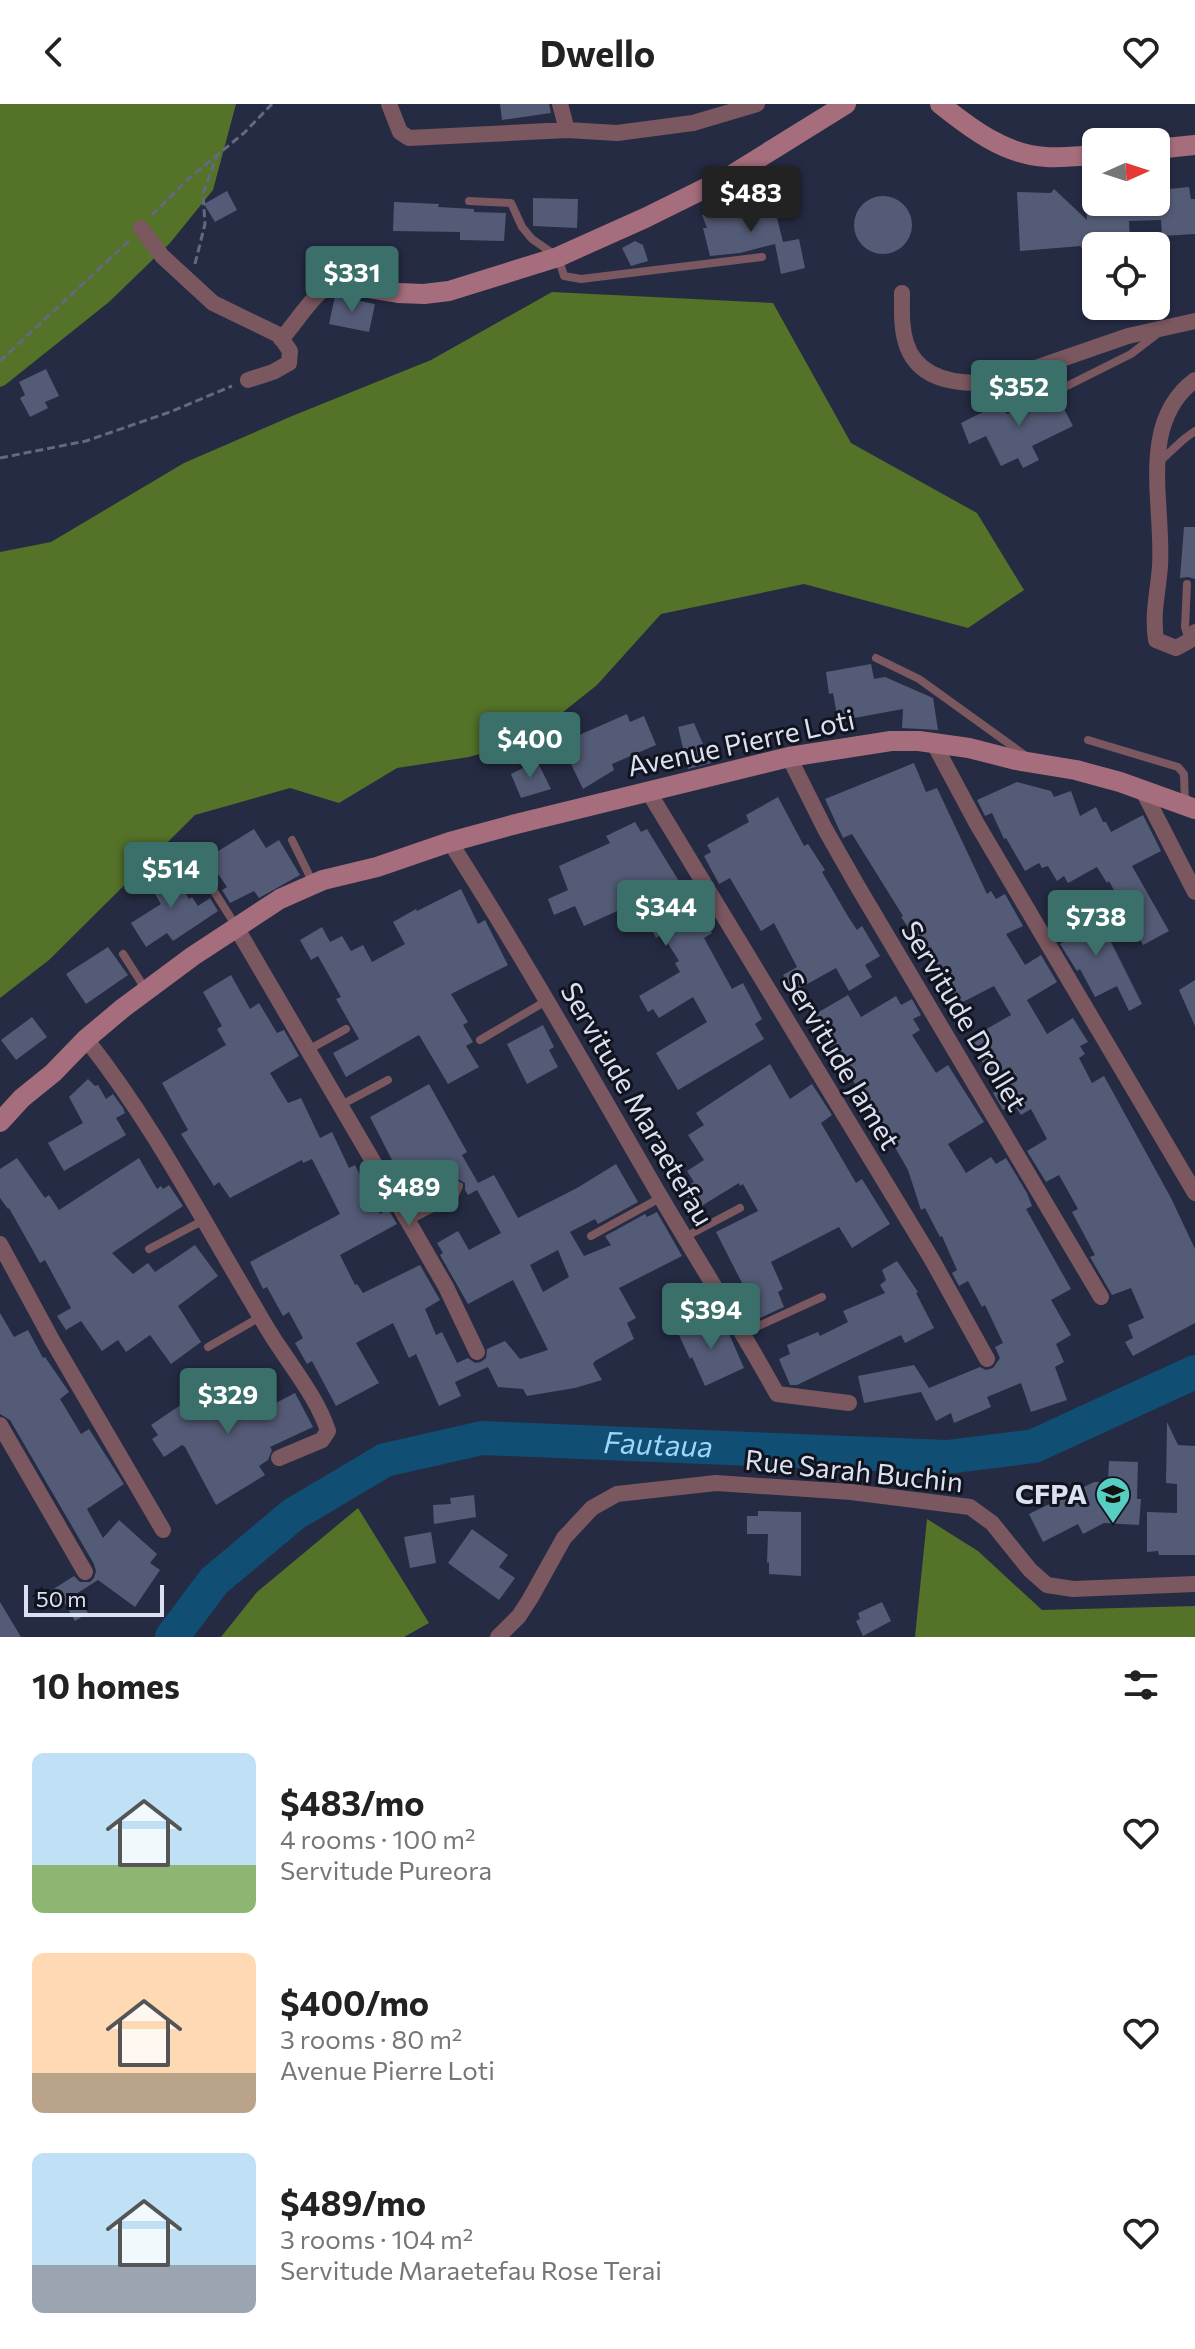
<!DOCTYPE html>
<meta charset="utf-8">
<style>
body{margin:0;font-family:Commissioner,sans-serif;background:#f6f6f6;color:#222;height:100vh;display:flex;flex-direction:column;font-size:30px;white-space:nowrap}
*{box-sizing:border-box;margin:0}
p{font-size:26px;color:#767676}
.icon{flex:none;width:44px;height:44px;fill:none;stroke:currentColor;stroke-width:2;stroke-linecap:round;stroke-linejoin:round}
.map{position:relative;height:1533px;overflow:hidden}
.details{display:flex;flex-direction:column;background:#fff;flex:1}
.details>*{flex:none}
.needle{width:52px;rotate:87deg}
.controls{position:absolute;left:1082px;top:24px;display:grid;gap:16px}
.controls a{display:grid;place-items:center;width:88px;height:88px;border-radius:12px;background:#fff;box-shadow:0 2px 6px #0004;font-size:40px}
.scale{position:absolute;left:24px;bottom:20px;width:140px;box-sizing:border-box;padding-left:8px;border:4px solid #dce1f1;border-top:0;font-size:22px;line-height:28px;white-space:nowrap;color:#dce1f1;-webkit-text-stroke:6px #11141f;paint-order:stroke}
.price{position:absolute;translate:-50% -68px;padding:0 18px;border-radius:8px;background:#3a6f6a;color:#fff;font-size:26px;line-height:52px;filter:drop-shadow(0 2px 4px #0008)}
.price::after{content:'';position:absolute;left:50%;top:48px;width:24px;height:18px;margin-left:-12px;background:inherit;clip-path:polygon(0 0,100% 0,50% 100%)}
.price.on{background:#222;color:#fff}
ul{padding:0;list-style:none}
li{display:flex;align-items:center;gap:24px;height:200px;padding:0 32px}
li span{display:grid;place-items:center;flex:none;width:224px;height:160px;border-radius:12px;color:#555}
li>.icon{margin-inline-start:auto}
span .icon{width:96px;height:96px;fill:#fffc;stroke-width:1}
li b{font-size:34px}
h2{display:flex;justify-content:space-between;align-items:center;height:96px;padding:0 32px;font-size:34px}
header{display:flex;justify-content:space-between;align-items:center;height:104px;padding:0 32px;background:#fff;font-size:36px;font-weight:700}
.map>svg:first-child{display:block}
.forest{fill:#547228}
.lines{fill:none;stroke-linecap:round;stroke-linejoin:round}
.river{stroke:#114e73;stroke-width:34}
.building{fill:#545b76;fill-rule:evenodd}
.path{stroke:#63697e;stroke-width:3;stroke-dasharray:8 4;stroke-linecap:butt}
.service{stroke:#7b5760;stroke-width:8}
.minor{stroke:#7b5760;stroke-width:16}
.secondary{stroke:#a66e7c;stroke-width:20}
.labels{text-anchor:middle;stroke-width:6;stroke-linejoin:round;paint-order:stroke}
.street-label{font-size:28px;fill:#dce1f1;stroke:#11141f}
.poi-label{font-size:28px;font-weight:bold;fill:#dce1f1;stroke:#11141f;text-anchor:end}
.water-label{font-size:30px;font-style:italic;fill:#9dd5ff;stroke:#11141f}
</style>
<header><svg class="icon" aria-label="back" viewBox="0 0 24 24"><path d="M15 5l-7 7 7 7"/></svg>Dwello<svg class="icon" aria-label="heart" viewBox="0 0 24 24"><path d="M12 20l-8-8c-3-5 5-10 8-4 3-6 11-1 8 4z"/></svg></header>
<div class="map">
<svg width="1195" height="1533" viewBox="0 0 1195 1533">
<rect width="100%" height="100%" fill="#252b43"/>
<path class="forest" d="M0 0H236L213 86 170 139 109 198 5 281 0 283Z
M552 188 773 199 851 339 977 409 1024 486 968 524 804 480 661 510 597 581 528 636 469 653 397 664 339 699 290 684 195 711 49 856 0 894V448L51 438 184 359 292 312 431 256Z
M358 1404 429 1519 404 1533H221L257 1488Z
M927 1415 978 1447 1042 1506 1195 1502V1533H915Z"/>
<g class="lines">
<path class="river" id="s1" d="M172 1533 214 1477 294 1410 385 1356 482 1334 947 1353 1034 1342 1195 1268"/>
</g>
<path class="building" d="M500 0H549L551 9 502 16Z
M1189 83 1191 95H1195V130L1162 132 1161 116 1129 117 1130 136 1097 138 1098 142 1081 144V142L1020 147 1017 88 1051 89 1054 85 1087 116 1086 98H1159L1158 86Z
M227 87 237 106 215 118 204 100Z
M854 121a29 29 0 1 1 58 0a29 29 0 1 1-58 0Z
M533 94 578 95 577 124 533 122Z
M772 94 783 138 799 135 805 164 781 170 775 140 740 149 710 152 703 124H707L702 111Z
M394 98 439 100 438 103 474 105V108L506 109 504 137 460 136V128L393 127Z
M635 137 643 141 648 157 631 162 622 144Z
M335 192 375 200 369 228 329 220Z
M46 265 59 292 45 298 48 304 30 313 20 294 25 291 19 278Z
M1054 286 1073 322 1032 342 1039 356 1023 364 1018 354 1001 362 986 332 969 340 961 319 1001 299 1007 310Z
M1184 423H1195V475L1188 473 1180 474Z
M871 560 874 575 885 573 933 594 938 626 902 624 903 605 838 617 833 589 829 590 826 568Z
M627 610 630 618 644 612 656 641 612 660 614 666 583 685 561 639Z
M694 619 711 659 688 665 678 623Z
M537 657 551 685 521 694 511 670Z
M914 659 926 688 937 684 987 790 991 787 996 795 1005 790 1023 822 1006 830 1025 861 1041 851 1057 878 1027 896 1047 930 1073 914 1088 938 1080 942 1085 950 1079 954 1092 979 1104 972 1171 1094 1195 1145V1219L1133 1252 1125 1238 1133 1234 1128 1221 1144 1214 1131 1184 1112 1191 1090 1153 1095 1151 1072 1108 1078 1105 1059 1071 1046 1078 1027 1047 1047 1035 1031 1005 1021 1011 1013 999 1003 1006 993 989 998 985 969 935 1011 911 994 882 959 900 928 844 924 846 901 813 903 812 852 730 843 734 825 695Z
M1017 678 1051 687 1054 693 1071 687 1080 712 1096 703 1103 718H1106L1111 728 1143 711 1161 747 1132 762 1169 827 1143 841 1109 777 1107 779 1097 763 1068 779 1064 772 1057 777 1048 762 1042 764 1039 759 1025 767 1006 734 1004 735 992 709 985 712 977 696Z
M778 693 804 742 808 740 825 766 822 768 849 814 857 826 862 822 880 852 865 861 872 873 849 887 836 864 793 888 783 871 797 863 774 819 761 827 730 774 719 780 704 752 711 748 707 741 749 718 746 711Z
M635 718 641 728 647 725 696 805 698 804 712 829 704 834 732 885 743 879 762 915 755 920 764 935 678 986 656 949 707 918 693 893 659 914 653 905 648 908 639 892 680 868 675 859 679 857 662 830 656 834 637 798 584 822 575 802 554 811 548 795 568 786 559 762 610 739 606 732Z
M254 725 266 744 279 736 300 771 259 794 254 787 230 799 222 786 227 783 207 754Z
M168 760 189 795 192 793 198 802 210 794 218 807 173 837 167 829 146 843 131 819 161 800 145 773Z
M461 785 478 820 485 816 508 861 451 890 468 918 463 921 473 938 466 942 479 963 448 980 419 931 346 973 333 949 359 935 336 895 341 893 318 852 311 856 300 836 322 823 330 838 342 832 351 847 363 841 372 858 405 840 393 818 416 805 417 807Z
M1082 806 1091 818 1100 816 1142 900 1129 907 1117 882 1095 893 1080 865 1077 867 1060 840 1065 837 1056 821Z
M108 843 128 871 86 900 66 870Z
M231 871 250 905 259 899 277 929 284 926 299 952 270 969 288 999 301 994 320 1034 332 1028 349 1064 355 1061 380 1110 388 1105 397 1120 340 1151 355 1181 357 1180 363 1189 420 1161 440 1196 425 1205 436 1231 442 1228 457 1259 468 1254 475 1259 481 1258 486 1254 487 1245 505 1237 520 1255 548 1246 513 1176 468 1200 440 1151 443 1149 437 1139 458 1127 469 1146 501 1129 477 1086 468 1091 465 1086V1079L458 1075 448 1060 409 1083 394 1060 370 1013 429 980 467 1048 462 1051 478 1079 494 1071 518 1114 577 1084 616 1060 638 1098 598 1120 595 1115 570 1128 584 1152 611 1141 605 1132 645 1110 647 1113 657 1108 682 1152 619 1184 636 1214 627 1219 634 1235 595 1257 593 1260 602 1276 575 1284 527 1292 523 1285 498 1283 488 1263 455 1278 461 1292 439 1302 416 1250 409 1254 393 1219 356 1239 379 1279 336 1302 312 1257 307 1260 295 1239 303 1234 289 1208 283 1212 267 1183 263 1185 250 1158 340 1110 312 1055 303 1059 302 1056 230 1094 219 1078 214 1082 181 1030 188 1026 162 979 226 941 217 925 222 922 203 888ZM558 1146 569 1173 543 1188 530 1161Z
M1195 876V922L1179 886Z
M848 891 861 913 896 892 901 901 912 895 921 911 913 915 920 926 912 931 936 969 948 961 984 1018 948 1040 966 1069 991 1053 996 1060 1006 1054 1027 1089 1032 1102 1026 1105 1071 1185 1051 1196 1071 1231 1056 1240 1064 1258 1055 1263 1067 1296 1031 1308 1021 1279 987 1293 991 1303 954 1319 951 1309 936 1317 921 1288 864 1299 858 1272 914 1261 929 1284 980 1263 986 1266 993 1264 1000 1254 995 1243 1003 1239 985 1201 982 1203 968 1177 959 1182 952 1169 957 1166 942 1132 940 1133 925 1104 921 1106 908 1066 872 1003 868 1005 850 971 839 953 836 954 812 912Z
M32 913 47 933 16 956 1 936Z
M543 921 554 943 549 946 558 963 527 980 507 940Z
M770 960 790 995 812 980 832 1011 821 1019 856 1079 862 1075 890 1120 852 1144 839 1123 771 1158 783 1185 778 1188 784 1203 749 1219 745 1213 749 1211 747 1206 750 1205 740 1183 743 1181 716 1128 758 1107 743 1080 740 1082 739 1079 695 1106 682 1085 694 1078 687 1067 704 1056 688 1031 704 1021 696 1009Z
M88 975 95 982 98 981 106 995 113 990 123 1004 125 1009 116 1014 126 1031 64 1067 48 1039 83 1019 69 993Z
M17 1054 45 1094 49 1091 59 1106 139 1054 157 1085 161 1082 163 1085 169 1081 183 1102 112 1149 133 1170 148 1159 155 1168 195 1141 218 1172 178 1202 201 1238 171 1260 150 1231 126 1248 118 1236 102 1247 81 1217 66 1226 57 1212 71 1204 45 1156 40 1159 9 1104 8 1105 0 1094V1065Z
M897 1157 918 1188 916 1189 934 1224 905 1239 901 1231 797 1281H790L779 1255 790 1250 787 1241 818 1228 820 1232 848 1218 843 1207 885 1189 880 1181 886 1176 882 1166Z
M0 1209 14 1233 28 1226 43 1254 45 1253 69 1288 60 1295 81 1330 89 1325 124 1380 87 1405 103 1434 119 1416 157 1450 150 1459 160 1466 135 1503 98 1476 76 1490 88 1509 75 1517 64 1498 53 1505 44 1491 74 1472 80 1478H90L94 1474 96 1467 94 1460 10 1316 0 1310Z
M710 1212 718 1227 726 1223 744 1264 705 1282 692 1253 690 1255 678 1229Z
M201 1270 245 1308 270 1295 272 1301 295 1289 313 1323 270 1343 272 1346 268 1356 259 1362 265 1371 216 1401 185 1343 182 1341 164 1353 152 1335 158 1331 151 1321 188 1296 183 1288Z
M1167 1318 1178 1341 1195 1342V1451H1159L1158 1447 1147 1448V1408L1177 1409V1380L1166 1379Z
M1109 1357 1138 1358 1137 1395H1141L1139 1421 1104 1419 1083 1430 1078 1420 1043 1438 1029 1410 1094 1378H1108Z
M474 1391 476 1413 434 1420 433 1401 451 1400 450 1394Z
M758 1407 801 1408V1472L769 1470V1458L767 1459 768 1430H747V1412H758Z
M472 1425 508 1451 499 1463 515 1474 499 1496 448 1459Z
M431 1428 436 1459 410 1464 404 1433Z
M0 1498 21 1533H0Z
M882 1498 891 1517 863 1532 856 1517 860 1515 858 1509Z"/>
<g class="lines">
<path class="path" d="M152 111 188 75 244 29 272 0
M195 160 205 120 203 90 217 51
M0 257 129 137
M0 354 86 337 170 308 232 282"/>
<path class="service" d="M469 97 511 99 522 123 532 135 558 153 564 172 581 175 762 153
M1061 285 1131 250 1157 230
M1159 358 1184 335 1195 327
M1187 480 1185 523 1189 536
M876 554 919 575 1026 652
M1088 636 1178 663 1184 670 1185 700
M292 736 313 779
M205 773 236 822
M123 850 146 886
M480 936 546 897
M308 946 346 925
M341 1001 388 976
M408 1117 454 1093 459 1082
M591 1132 660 1094
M685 1133 740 1104
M149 1145 204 1116
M743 1229 822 1193
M208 1243 260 1213"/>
<path class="minor" d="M389 0 400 28 409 34 567 26 617 29 693 19 757 0
M560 0 567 26
M141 124 162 152 213 199 279 231 290 247 289 259 273 268 248 276
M902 189C902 206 901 223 906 239 918 278 961 281 995 278L1128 232 1195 217
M281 235C296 220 318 180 338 179
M1195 276C1137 319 1164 401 1160 462 1158 489 1152 509 1156 536L1176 544 1189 537 1195 528
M933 638 977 720 1195 1089
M789 653 825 725 858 783 1101 1193
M1142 685 1195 788
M648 687 931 1154 987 1255
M450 738C524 854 591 973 660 1092 699 1158 740 1223 777 1290L849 1299
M236 823 408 1117 446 1183 477 1248
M86 935C151 1017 199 1110 253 1200 262 1216 271 1232 282 1247 299 1273 318 1297 328 1327L322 1336 279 1354
M0 1140 52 1236 163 1426
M0 1321 85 1468
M498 1533 519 1512 530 1495 564 1434 592 1404 617 1390 716 1379 851 1388 970 1403 992 1419 1030 1466 1047 1481 1073 1485 1195 1480"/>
<path class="secondary" d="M940 0C970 24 1005 51 1046 53 1062 54 1079 52 1096 51
M1156 45 1195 41
M338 179 398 189 424 190 449 187 558 153 645 114 730 72 846 0
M0 1018 22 994 53 969 86 935 123 904 193 852 280 795 323 776 377 763 450 738 516 720 789 653 891 637H919L969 644 1016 656 1076 666 1120 678 1195 705"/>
</g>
<defs>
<g id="university-pin" transform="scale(1.8)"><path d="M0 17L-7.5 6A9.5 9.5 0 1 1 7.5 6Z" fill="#57cec2" stroke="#11141f"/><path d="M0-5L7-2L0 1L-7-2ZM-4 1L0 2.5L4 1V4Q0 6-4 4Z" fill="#111"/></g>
</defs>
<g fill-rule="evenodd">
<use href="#university-pin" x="1113" y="1390"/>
</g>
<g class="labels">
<g class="street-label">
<text transform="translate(741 639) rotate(-12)" y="10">Avenue Pierre Loti</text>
<text transform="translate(964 912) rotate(59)" y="10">Servitude Drollet</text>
<text transform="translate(841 957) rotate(59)" y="10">Servitude Jamet</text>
<text transform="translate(637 1000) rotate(60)" y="10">Servitude Maraetefau</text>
<text transform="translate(854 1367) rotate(6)" y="10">Rue Sarah Buchin</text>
</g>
<g class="poi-label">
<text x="1087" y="1400">CFPA</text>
</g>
<g class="water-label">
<text dy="10" stroke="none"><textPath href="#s1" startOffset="556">Fautaua</textPath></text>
</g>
</g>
</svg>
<div class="controls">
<a><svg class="needle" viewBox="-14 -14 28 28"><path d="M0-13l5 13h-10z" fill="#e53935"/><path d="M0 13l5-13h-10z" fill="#767676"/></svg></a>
<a><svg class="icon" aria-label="locate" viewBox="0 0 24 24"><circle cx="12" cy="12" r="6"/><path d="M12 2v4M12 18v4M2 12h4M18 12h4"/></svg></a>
</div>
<div class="scale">50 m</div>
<b class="price on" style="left:751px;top:130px">$483</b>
<b class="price" style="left:352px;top:210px">$331</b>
<b class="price" style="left:1019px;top:324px">$352</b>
<b class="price" style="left:530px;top:676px">$400</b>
<b class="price" style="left:171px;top:806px">$514</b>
<b class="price" style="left:666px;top:844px">$344</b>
<b class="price" style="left:1096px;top:854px">$738</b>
<b class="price" style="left:409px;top:1124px">$489</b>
<b class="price" style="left:711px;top:1247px">$394</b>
<b class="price" style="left:228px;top:1332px">$329</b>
</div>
<section class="details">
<h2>10 homes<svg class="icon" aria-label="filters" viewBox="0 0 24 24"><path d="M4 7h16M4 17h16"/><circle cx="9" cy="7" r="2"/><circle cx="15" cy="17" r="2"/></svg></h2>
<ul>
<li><span style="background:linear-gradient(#bfe0f5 70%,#8fb573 0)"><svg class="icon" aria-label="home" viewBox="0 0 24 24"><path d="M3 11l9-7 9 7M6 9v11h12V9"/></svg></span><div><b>$483/mo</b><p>4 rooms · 100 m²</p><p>Servitude Pureora</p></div><svg class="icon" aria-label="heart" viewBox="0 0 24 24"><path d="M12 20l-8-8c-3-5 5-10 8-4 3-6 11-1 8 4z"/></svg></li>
<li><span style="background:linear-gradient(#ffd9b3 75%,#b9a48a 0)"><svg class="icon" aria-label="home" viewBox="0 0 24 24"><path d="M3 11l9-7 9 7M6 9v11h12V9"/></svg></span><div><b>$400/mo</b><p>3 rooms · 80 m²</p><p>Avenue Pierre Loti</p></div><svg class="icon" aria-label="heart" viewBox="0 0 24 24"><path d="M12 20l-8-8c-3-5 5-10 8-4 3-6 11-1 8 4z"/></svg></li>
<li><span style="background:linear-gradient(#bfe0f5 70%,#9aa5b1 0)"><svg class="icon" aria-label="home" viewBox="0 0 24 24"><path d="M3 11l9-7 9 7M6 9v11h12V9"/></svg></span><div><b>$489/mo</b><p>3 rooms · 104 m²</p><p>Servitude Maraetefau Rose Terai</p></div><svg class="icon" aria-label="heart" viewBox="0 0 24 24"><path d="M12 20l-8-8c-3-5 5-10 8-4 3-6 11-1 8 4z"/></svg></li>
</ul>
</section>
